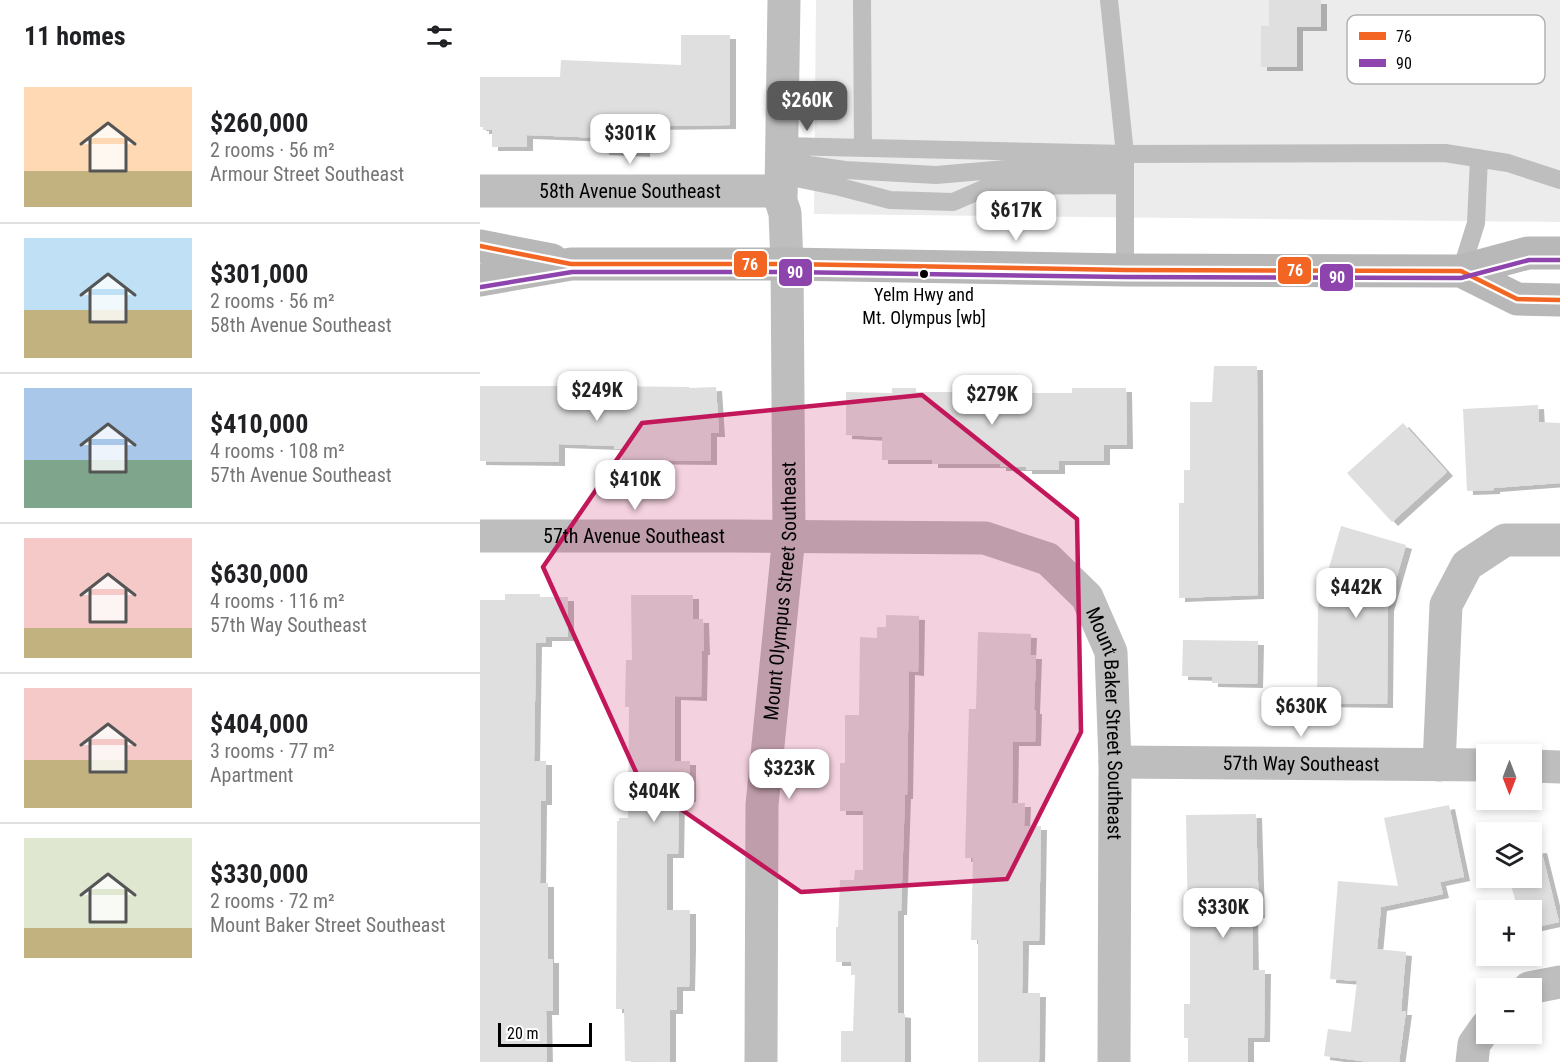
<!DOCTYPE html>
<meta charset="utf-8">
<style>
body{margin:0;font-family:"Roboto Condensed",sans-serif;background:#f2f2f2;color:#202124;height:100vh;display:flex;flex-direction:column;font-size:22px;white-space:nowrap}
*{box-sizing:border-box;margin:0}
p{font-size:20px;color:#757577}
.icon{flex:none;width:33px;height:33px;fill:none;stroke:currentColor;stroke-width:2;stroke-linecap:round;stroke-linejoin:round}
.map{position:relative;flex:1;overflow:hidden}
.sheet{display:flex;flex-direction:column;background:#fff;width:480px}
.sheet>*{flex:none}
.needle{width:39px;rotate:180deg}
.fabs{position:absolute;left:996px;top:744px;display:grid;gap:12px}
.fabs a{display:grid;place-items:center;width:66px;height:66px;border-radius:0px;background:#fff;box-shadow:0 3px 9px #0003;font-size:30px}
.scale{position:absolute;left:18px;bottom:15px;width:94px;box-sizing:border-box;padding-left:6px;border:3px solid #000;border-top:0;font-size:16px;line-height:21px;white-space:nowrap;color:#000;-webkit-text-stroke:4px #fff;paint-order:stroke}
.price{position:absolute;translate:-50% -51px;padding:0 14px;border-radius:12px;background:#fff;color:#222;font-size:20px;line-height:39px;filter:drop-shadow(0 2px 3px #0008)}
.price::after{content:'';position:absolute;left:50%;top:36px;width:18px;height:14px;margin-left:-9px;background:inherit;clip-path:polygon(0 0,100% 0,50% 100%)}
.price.current{background:#595959;color:#fff}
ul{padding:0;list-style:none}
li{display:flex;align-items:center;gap:18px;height:150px;padding:0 24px}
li+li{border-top:2px solid #e0e0e0}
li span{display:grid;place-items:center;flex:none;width:168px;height:120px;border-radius:0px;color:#555}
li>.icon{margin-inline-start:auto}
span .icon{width:72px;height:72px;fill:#fffc;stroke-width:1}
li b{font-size:26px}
h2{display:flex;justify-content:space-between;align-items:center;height:72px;padding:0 24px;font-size:26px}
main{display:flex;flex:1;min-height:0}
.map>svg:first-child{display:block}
.green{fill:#ececec}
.building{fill:#dfdfdf;filter:url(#shadow)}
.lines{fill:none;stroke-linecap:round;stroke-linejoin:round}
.service{stroke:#bebebe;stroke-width:18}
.minor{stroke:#bebebe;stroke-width:33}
.secondary{stroke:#b8b8b8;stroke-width:33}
.bus-1-casing{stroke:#fff;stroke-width:9}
.bus-2-casing{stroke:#fff;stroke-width:9}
.bus-1{stroke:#f26522;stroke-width:4.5}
.bus-2{stroke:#8e44ad;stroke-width:4.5}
.marked{fill:#c2185b;fill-opacity:0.2;stroke:#c2185b;stroke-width:4.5;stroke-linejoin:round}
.bus-dot{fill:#000;stroke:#fff;stroke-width:2}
.labels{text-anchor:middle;stroke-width:5;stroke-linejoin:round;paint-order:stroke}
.bus-label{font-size:18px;fill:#000;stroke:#fff}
.street-label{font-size:20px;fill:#000;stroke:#fff}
.key{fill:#fff;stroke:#b2b2b2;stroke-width:1.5}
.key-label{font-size:16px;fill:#000}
.line-badge{stroke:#fff;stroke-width:2}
.badge-label{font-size:16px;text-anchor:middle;font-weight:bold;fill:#fff}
</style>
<main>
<section class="sheet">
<h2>11 homes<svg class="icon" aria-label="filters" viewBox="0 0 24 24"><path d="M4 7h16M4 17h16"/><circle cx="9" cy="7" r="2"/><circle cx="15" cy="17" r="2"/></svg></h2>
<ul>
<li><span style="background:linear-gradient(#ffd9b3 70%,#c2b280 0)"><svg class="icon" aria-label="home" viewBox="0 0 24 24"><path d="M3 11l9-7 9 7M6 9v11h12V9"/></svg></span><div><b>$260,000</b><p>2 rooms · 56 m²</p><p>Armour Street Southeast</p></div></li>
<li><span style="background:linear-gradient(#bfe0f5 60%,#c2b280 0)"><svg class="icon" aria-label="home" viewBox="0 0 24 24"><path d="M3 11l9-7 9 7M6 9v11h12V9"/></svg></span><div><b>$301,000</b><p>2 rooms · 56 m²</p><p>58th Avenue Southeast</p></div></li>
<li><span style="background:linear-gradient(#a9c7e8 60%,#7fa58c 0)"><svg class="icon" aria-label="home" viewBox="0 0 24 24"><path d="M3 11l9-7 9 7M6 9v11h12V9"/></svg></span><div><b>$410,000</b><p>4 rooms · 108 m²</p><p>57th Avenue Southeast</p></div></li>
<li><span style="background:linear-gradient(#f6c9c9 75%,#c2b280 0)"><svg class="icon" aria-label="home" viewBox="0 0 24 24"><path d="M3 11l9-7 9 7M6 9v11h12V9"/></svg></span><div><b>$630,000</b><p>4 rooms · 116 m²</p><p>57th Way Southeast</p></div></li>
<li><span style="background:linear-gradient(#f6c9c9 60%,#c2b280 0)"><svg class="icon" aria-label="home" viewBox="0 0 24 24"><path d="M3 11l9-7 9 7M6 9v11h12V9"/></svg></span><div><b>$404,000</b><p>3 rooms · 77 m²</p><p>Apartment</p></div></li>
<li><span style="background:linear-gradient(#dfe7d0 75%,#c2b280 0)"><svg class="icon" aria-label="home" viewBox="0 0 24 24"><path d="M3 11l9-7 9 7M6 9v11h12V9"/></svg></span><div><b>$330,000</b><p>2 rooms · 72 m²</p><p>Mount Baker Street Southeast</p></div></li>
</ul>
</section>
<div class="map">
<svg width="1080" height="1062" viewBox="0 0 1080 1062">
<defs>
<filter id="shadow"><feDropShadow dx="6" dy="4" stdDeviation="0" flood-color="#0004"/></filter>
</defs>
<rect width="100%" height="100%" fill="#fff"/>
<path class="green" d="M336 0H1080V222L334 214Z"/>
<path class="building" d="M789 0H841V27H817V67H781V26H789Z
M201 35H250V125L165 126 164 153 123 151 124 138 47 135V147H12V130H3V127H0V77H80L81 60 201 65Z
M734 366H777L778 595 699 598V503H704V470H710V402H732Z
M0 386H121L209 387 210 388 236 387 239 433H231V461L142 460V449H134V446L79 444V462L0 461Z
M412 388H436V392H508V393H592V388H646L647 445H624V461H579V470H546V467H520V464H452V460H402V437L366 435V392L412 393Z
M1058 405 1059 422 1080 423V483L1014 488V490L987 491 983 409Z
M923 423 967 472 912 522 867 473Z
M861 526 926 545 908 607 907 704 837 703 838 606Z
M25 594H60V597H88V637H66V643H56L54 761H66V801H61L60 883H68V959H73V1011H66L67 1062H0V600H25Z
M151 595H213V619H223L224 651H222L221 697 195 696V761H210V798H199L198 854H187V910H210V945L209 987H197V1010H190V1062L145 1061 144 1009H136L137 821H139V818H148L149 707H145L146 660H152Z
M406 615 439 616 438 672 429 671 427 795H425L421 911H418V1013L425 1014V1062H361V1031H373L375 975H371V962H356V927H358L360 880H374L375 870H383V811H360V763H365V715H379L380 637 397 638V627H406Z
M498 632 551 634 550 655H556L554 710H556L555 742H533L532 803H545L544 826H561L559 941H543L542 993H560L559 1062H498V940H491L493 858H485L489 709H496Z
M703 640 778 641 777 684 732 683V677L702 676Z
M969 805 984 877 960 882 963 894 901 907 897 949 926 952 921 1011H926L919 1062H889L844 1056 848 1029 871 1032 877 981 850 979 858 881 918 886 904 818Z
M776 814 779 914H772L773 970H785L784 1038H768V1062H708V1038H704V1004H710V923H708L706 815Z
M1061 849 1079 922 1052 928V910H1038L1029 878H1052V850Z"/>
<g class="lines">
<path class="service" d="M382 0 383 148
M629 0 645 154V270
M302 146 645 154 965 153 1028 163 1080 180
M301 161 365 170 456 175 526 169 645 170
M301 175 360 187 410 200 473 202 510 186 645 185
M981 271 996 223 999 158"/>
<g class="minor">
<path id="s1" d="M0 191H301"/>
<path id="s2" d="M0 536H255L505 538 568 559 607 597 631 652 635 762 634 1062"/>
<path id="s3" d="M635 762 1006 765"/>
<path d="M959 765 966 605 987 565 1025 540H1080"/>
<path d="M1052 766 1080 767"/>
<path d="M1049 988 1080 982"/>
<path id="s4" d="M281 1062 282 805 309 536 307 264 305 213 301 201V191L304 0"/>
<path d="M992 1062 994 1044 1006 1027"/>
</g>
<path class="secondary" d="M0 246 72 260
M981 271 1037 299 1080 300
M0 280 91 264H307L645 270 981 271 1048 253H1080"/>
<g class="bus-1-casing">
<path id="bus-1" d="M0 246 91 264H307L645 270 981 271 1037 299 1080 300"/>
</g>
<g class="bus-2-casing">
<path id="bus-2" d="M1 287 92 272H307L645 277 981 278 1049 260H1080"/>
</g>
<use href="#bus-1" class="bus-1"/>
<use href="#bus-2" class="bus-2"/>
</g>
<path class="marked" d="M442 395 597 519 601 732 527 879 321 892 160 781 63 567 162 423Z"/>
<circle class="bus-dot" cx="444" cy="274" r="5"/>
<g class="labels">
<g class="bus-label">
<text x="444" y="301">Yelm Hwy and<tspan x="444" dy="23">Mt. Olympus [wb]</tspan></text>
</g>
<g class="street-label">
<text dy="7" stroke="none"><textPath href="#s1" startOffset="150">58th Avenue Southeast</textPath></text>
<text dy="7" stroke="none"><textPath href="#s2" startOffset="154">57th Avenue Southeast</textPath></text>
<text dy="7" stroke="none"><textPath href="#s4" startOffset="472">Mount Olympus Street Southeast</textPath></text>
<text dy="7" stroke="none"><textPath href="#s2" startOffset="756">Mount Baker Street Southeast</textPath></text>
<text dy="7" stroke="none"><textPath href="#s3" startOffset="186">57th Way Southeast</textPath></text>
</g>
</g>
<rect x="867" y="15" width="198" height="69" rx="9" class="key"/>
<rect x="879" y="32" width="27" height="8" fill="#f26522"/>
<rect x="879" y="59" width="27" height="8" fill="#8e44ad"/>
<g class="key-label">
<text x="916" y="42">76</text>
<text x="916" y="69">90</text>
</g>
<g class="line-badge">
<rect x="253" y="250" width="35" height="28" rx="6" fill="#f26522"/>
<rect x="797" y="256" width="35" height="29" rx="6" fill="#f26522"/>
<rect x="298" y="258" width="35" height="29" rx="6" fill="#8e44ad"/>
<rect x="839" y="263" width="35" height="29" rx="6" fill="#8e44ad"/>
</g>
<g class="badge-label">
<text x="270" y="270">76</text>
<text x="815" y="276">76</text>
<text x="315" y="278">90</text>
<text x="857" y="283">90</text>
</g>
</svg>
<div class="fabs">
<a><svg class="needle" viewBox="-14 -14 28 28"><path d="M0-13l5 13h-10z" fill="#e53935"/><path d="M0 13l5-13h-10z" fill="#757577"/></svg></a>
<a><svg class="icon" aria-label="layers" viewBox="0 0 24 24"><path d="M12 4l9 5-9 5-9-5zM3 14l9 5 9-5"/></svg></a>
<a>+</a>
<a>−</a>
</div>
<div class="scale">20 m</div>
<b class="price current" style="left:327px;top:132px">$260K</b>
<b class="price" style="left:150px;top:165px">$301K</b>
<b class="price" style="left:536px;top:242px">$617K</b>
<b class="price" style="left:117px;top:422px">$249K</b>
<b class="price" style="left:512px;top:426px">$279K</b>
<b class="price" style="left:155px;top:511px">$410K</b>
<b class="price" style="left:876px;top:619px">$442K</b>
<b class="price" style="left:821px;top:738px">$630K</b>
<b class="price" style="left:309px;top:800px">$323K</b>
<b class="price" style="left:174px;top:823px">$404K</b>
<b class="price" style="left:743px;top:939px">$330K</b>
</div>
</main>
